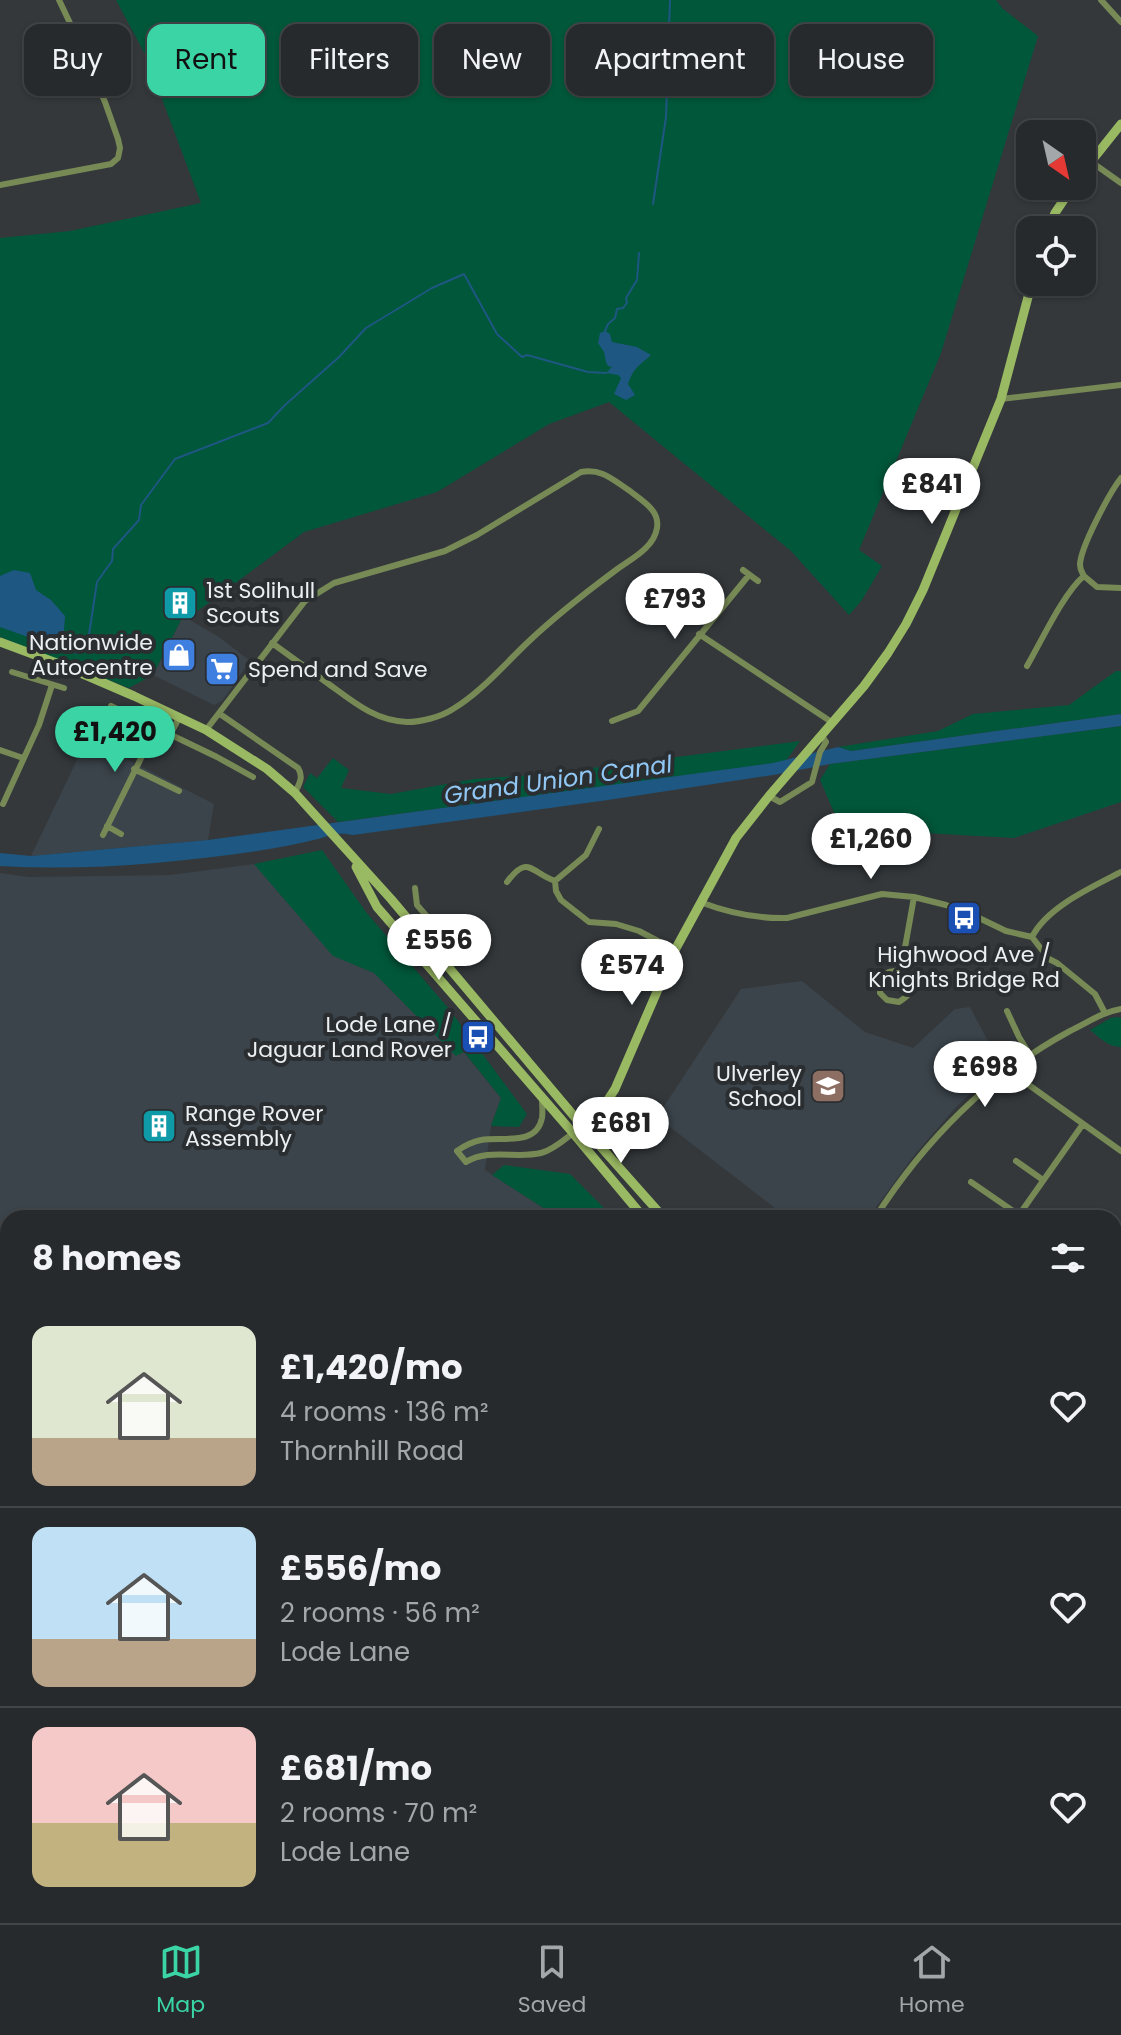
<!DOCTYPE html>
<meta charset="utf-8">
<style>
body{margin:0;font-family:Poppins,sans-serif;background:#2f3234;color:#f1f3f6;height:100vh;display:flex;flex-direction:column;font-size:30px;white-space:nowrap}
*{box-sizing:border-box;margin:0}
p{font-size:26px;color:#a4a7a9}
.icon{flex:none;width:44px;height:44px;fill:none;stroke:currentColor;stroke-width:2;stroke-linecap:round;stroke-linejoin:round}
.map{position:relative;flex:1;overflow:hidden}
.side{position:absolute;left:0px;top:1210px;width:1122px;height:714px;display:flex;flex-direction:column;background:#272a2c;border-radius:24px 24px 0 0;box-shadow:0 2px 6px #0004,0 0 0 2px #434648}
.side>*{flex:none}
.hud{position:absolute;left:24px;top:24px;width:1074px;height:72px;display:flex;gap:16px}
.needle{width:52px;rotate:146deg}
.fabs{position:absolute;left:1016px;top:120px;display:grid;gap:16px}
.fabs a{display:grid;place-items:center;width:80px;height:80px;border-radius:16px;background:#272a2c;box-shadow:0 2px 6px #0004,0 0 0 2px #434648;font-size:40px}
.price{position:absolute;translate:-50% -68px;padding:0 18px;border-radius:28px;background:#fff;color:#222;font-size:26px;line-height:52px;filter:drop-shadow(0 2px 4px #0008)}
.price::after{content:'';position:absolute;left:50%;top:48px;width:24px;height:18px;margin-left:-12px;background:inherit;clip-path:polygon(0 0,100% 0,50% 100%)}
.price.current{background:#3ad4a5;color:#111}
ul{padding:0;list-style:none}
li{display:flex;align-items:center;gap:24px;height:200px;padding:0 32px}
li+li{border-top:2px solid #434648}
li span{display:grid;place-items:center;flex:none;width:224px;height:160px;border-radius:16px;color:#555}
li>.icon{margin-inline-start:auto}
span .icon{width:96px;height:96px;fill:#fffc;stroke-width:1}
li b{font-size:34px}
h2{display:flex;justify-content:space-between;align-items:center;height:96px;padding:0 32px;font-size:34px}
.tag{padding:0 28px;border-radius:16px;background:#272a2c;box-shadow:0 2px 6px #0004,0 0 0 2px #434648;font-size:28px;line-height:72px}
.tag.current{background:#3ad4a5;color:#111}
.tabs{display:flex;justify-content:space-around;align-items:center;height:112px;border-top:2px solid #434648;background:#272a2c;font-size:22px;color:#a4a7a9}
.tabs a{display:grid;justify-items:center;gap:4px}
.tabs .current{color:#3ad4a5}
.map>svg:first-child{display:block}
.built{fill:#3b444b}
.green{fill:#00573a}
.water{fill:#1e5781}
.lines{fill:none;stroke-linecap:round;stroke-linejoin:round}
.stream{stroke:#1e5781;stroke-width:2}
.street{stroke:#778a56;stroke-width:6}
.secondary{stroke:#9ab963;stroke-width:9}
.labels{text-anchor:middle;stroke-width:8;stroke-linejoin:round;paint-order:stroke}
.poi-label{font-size:22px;fill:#eceff1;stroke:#2a2e31;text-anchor:start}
.water-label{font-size:24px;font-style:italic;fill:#91c7f4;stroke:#2a2e31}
</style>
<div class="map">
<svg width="1121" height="1923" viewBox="0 0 1121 1923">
<rect width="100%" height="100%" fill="#34383b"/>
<path class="built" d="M183 616 219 637 250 661 222 701 214 705 153 675Z
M87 739 214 804 208 840 31 856Z
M254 864 317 912 463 1051 501 1098 491 1126 485 1170 559 1218H8V1916H622L621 1923H0V873L29 877 170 875Z
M802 981 865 1032 913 1048 955 1009 970 1007 1001 1066 957 1106 916 1153 868 1218H788L657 1117 741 989Z"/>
<path class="green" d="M116 0H996L1003 9 1038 36 941 353 859 550 882 566 862 600 849 615 791 551 609 402 549 424 437 492 304 532 199 610 183 616 153 675 129 688 0 637V238L70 231 201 203 146 56Z
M1116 671H1121V714L851 751 838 747 938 731 973 714 1069 705Z
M1121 726V802L1014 838 925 833 849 847 820 780 830 764Z
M800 741 785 762 338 822 303 787 310 773 317 778 333 758 349 770 341 788 391 794 474 779 546 774Z
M322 850 366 912 449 1009 527 1114 519 1127 491 1126 501 1098 464 1052 456 1056 374 973 333 956 254 864Z
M1117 1017 1121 1018V1047C1108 1047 1100 1038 1090 1030L1111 1018Z
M504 1165 570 1174 614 1218H559L492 1175Z"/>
<path class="water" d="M605 331 610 334 612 342 637 347 651 355C639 366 634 367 628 384L635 395 626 400 614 394 621 378 618 375 606 373 612 367 608 366 606 362 604 352 598 343 600 333Z
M14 570 30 573 36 590 51 600 65 616 63 644 56 647 0 627V576Z
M1121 714V726L830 764 773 775 608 800 353 835C338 832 332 835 318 839 298 844 277 848 257 851 172 863 86 871 0 866V853L31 856 208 840 773 763 838 747 851 751Z"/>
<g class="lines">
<path class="stream" d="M653 204 666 117 670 0
M605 331 608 324 615 318 617 309 623 308 627 303 626 298 637 280 639 253
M63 644 70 646 76 653 88 641 97 582 112 561 113 549 139 520 141 505 175 459 268 423 285 405 339 357 366 328 432 288 464 274 497 334 522 357 527 355 588 372 606 373"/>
<path class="street" d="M1101 0 1121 22
M1090 161 1121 183
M0 185 111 164 118 158 120 148 118 139 105 102 80 44 59 0
M1001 399 1121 385
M743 570 758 581
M1084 576 1097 587 1121 588
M699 634 833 723
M1027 666C1041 642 1064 592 1084 576 1082 572 1080 570 1080 565 1080 548 1110 492 1121 478
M12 672 64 688
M111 706 217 757 253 777
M220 714 298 768C304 777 299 784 295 793
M612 721 638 711 749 575
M206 730 305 601 334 583 445 551 477 535 581 472C602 468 613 480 630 491 642 501 660 510 657 528 654 548 631 559 616 570 585 593 554 617 526 644 503 666 481 692 453 709 441 717 421 722 407 722 374 721 351 700 326 682 308 669 290 656 272 643
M170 735 179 718
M0 750 23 758
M134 769 179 791
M769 796 780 802 812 782 820 752 826 742 822 736
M3 804 39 725 52 685
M107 826 121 834
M103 835 156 728
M555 881 586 855 599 829
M507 882C528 854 530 872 555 881L556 891 561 900 589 922 616 924 639 931 675 950
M700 902C729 913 756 919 787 918L882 894 914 897 946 905 977 917 1006 931 1032 937 1049 959 1057 963 1095 994 1105 1013
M1032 937C1047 907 1092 887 1121 872
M410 946 429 930 431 921 417 905 415 888
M901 970 889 972 881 978 880 993 887 1000 899 1002C916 991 916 983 901 970L914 897
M1007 1011 1019 1037 1030 1055
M1008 1070 1121 1151
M542 1098C542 1104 543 1112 542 1118 536 1147 502 1136 481 1140 471 1142 464 1146 457 1151L466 1162C489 1148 516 1159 541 1153 553 1150 564 1140 573 1133
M1016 1161 1043 1180
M971 1182 1019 1215 1083 1124
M875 1218C924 1141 990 1074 1070 1031 1087 1023 1102 1012 1121 1009
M1118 1229 1121 1231
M1114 1255 1121 1245
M1114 1406 1121 1412
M1114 1841 1121 1846
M941 1916V1923
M660 1923V1916
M749 1923V1916"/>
<path class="secondary" d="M1082 173 1121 124
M1048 230 1055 213 1073 186
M0 642 62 665 134 696 206 730 267 769 295 793 391 899 584 1128 664 1218
M356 867 377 907 573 1133 644 1218
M573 1133 584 1128 598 1115 615 1089 675 950 736 838 769 796 864 686 888 653 906 624 923 590 1001 399 1032 282
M1114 1530 1121 1523
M1114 1540 1121 1552
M1114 1578 1121 1570
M1061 1916 1062 1923"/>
</g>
<defs>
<g id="building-square" transform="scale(1.8)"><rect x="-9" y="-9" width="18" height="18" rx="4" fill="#0f9aa8" stroke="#2a2e31"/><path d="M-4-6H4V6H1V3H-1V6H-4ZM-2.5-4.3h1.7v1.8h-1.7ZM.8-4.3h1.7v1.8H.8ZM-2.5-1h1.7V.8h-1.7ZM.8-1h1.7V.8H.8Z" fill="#fff"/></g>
<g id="shop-square" transform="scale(1.8)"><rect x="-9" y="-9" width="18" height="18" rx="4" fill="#3f7fe0" stroke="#2a2e31"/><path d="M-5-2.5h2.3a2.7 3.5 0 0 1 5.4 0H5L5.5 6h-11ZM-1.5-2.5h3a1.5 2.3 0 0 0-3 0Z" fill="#fff"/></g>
<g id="supermarket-square" transform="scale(1.8)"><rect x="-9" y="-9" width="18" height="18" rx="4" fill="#3f7fe0" stroke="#2a2e31"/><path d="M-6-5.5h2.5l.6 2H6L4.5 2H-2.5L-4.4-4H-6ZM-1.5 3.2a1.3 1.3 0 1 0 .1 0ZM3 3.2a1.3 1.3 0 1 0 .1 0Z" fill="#fff"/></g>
<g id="bus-square" transform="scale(1.8)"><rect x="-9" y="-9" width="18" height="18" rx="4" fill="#1a4fb4" stroke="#2a2e31"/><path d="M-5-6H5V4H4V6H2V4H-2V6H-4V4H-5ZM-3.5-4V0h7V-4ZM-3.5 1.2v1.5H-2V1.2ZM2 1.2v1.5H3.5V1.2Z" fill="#fff"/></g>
<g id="school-square" transform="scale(1.8)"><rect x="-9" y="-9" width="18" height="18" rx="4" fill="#8d6e63" stroke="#2a2e31"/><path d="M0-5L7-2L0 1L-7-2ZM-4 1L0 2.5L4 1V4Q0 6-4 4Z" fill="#fff"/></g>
</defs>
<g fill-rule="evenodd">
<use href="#building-square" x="180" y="603"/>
<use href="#shop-square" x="179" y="655"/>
<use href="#supermarket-square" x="222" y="669"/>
<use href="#bus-square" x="964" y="918"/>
<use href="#bus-square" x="478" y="1037"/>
<use href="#school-square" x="828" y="1086"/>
<use href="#building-square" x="159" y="1126"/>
</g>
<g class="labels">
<g class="poi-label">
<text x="206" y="598">1st Solihull<tspan x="206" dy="25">Scouts</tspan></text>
<text x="153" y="650" text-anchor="end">Nationwide<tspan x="153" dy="25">Autocentre</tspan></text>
<text x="248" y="677">Spend and Save</text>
<text x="964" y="962" text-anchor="middle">Highwood Ave /<tspan x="964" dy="25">Knights Bridge Rd</tspan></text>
<text x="452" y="1032" text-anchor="end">Lode Lane /<tspan x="452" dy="25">Jaguar Land Rover</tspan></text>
<text x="802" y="1081" text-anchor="end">Ulverley<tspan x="802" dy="25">School</tspan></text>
<text x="185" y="1121">Range Rover<tspan x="185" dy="25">Assembly</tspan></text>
</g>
<g class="water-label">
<text transform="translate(558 780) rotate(-8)" y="8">Grand Union Canal</text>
</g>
</g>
</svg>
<div class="fabs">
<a><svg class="needle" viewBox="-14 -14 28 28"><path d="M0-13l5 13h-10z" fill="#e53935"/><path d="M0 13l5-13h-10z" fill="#a4a7a9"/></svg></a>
<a><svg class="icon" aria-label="locate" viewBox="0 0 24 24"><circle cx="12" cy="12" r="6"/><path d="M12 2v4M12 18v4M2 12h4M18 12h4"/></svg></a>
</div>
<b class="price" style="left:932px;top:526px">£841</b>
<b class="price" style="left:675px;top:641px">£793</b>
<b class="price current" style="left:115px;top:774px">£1,420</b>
<b class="price" style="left:871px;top:881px">£1,260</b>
<b class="price" style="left:439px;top:982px">£556</b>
<b class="price" style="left:632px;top:1007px">£574</b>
<b class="price" style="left:985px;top:1109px">£698</b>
<b class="price" style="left:621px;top:1165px">£681</b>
<div class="hud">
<a class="tag">Buy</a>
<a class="tag current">Rent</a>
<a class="tag">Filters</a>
<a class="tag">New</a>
<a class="tag">Apartment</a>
<a class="tag">House</a>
</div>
<section class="side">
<h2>8 homes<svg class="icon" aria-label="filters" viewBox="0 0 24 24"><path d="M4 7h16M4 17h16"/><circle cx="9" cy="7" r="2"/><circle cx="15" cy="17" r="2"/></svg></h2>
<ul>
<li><span style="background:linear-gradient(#dfe7d0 70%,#b9a48a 0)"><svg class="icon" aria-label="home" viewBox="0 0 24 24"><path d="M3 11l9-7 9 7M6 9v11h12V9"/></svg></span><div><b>£1,420/mo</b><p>4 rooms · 136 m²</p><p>Thornhill Road</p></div><svg class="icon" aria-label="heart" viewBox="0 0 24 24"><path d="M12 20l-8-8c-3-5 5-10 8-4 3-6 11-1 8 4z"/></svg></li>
<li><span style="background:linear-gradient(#bfe0f5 70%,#b9a48a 0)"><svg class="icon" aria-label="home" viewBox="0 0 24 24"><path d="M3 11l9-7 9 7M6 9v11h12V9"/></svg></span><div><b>£556/mo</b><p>2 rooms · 56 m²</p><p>Lode Lane</p></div><svg class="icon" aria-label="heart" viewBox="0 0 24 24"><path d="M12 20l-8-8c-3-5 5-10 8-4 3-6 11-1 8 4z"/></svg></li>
<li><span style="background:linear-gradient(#f6c9c9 60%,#c2b280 0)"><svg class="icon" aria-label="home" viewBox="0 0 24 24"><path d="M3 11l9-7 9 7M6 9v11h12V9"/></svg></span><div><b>£681/mo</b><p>2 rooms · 70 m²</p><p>Lode Lane</p></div><svg class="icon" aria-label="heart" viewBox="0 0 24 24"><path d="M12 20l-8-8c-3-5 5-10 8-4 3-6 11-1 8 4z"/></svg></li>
</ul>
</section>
</div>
<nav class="tabs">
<a class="current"><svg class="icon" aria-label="map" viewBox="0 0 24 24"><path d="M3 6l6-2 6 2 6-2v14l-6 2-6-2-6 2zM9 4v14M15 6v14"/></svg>Map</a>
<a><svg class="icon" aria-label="saved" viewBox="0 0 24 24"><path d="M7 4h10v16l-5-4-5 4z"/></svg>Saved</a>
<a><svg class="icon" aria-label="home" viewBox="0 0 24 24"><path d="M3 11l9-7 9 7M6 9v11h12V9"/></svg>Home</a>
</nav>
